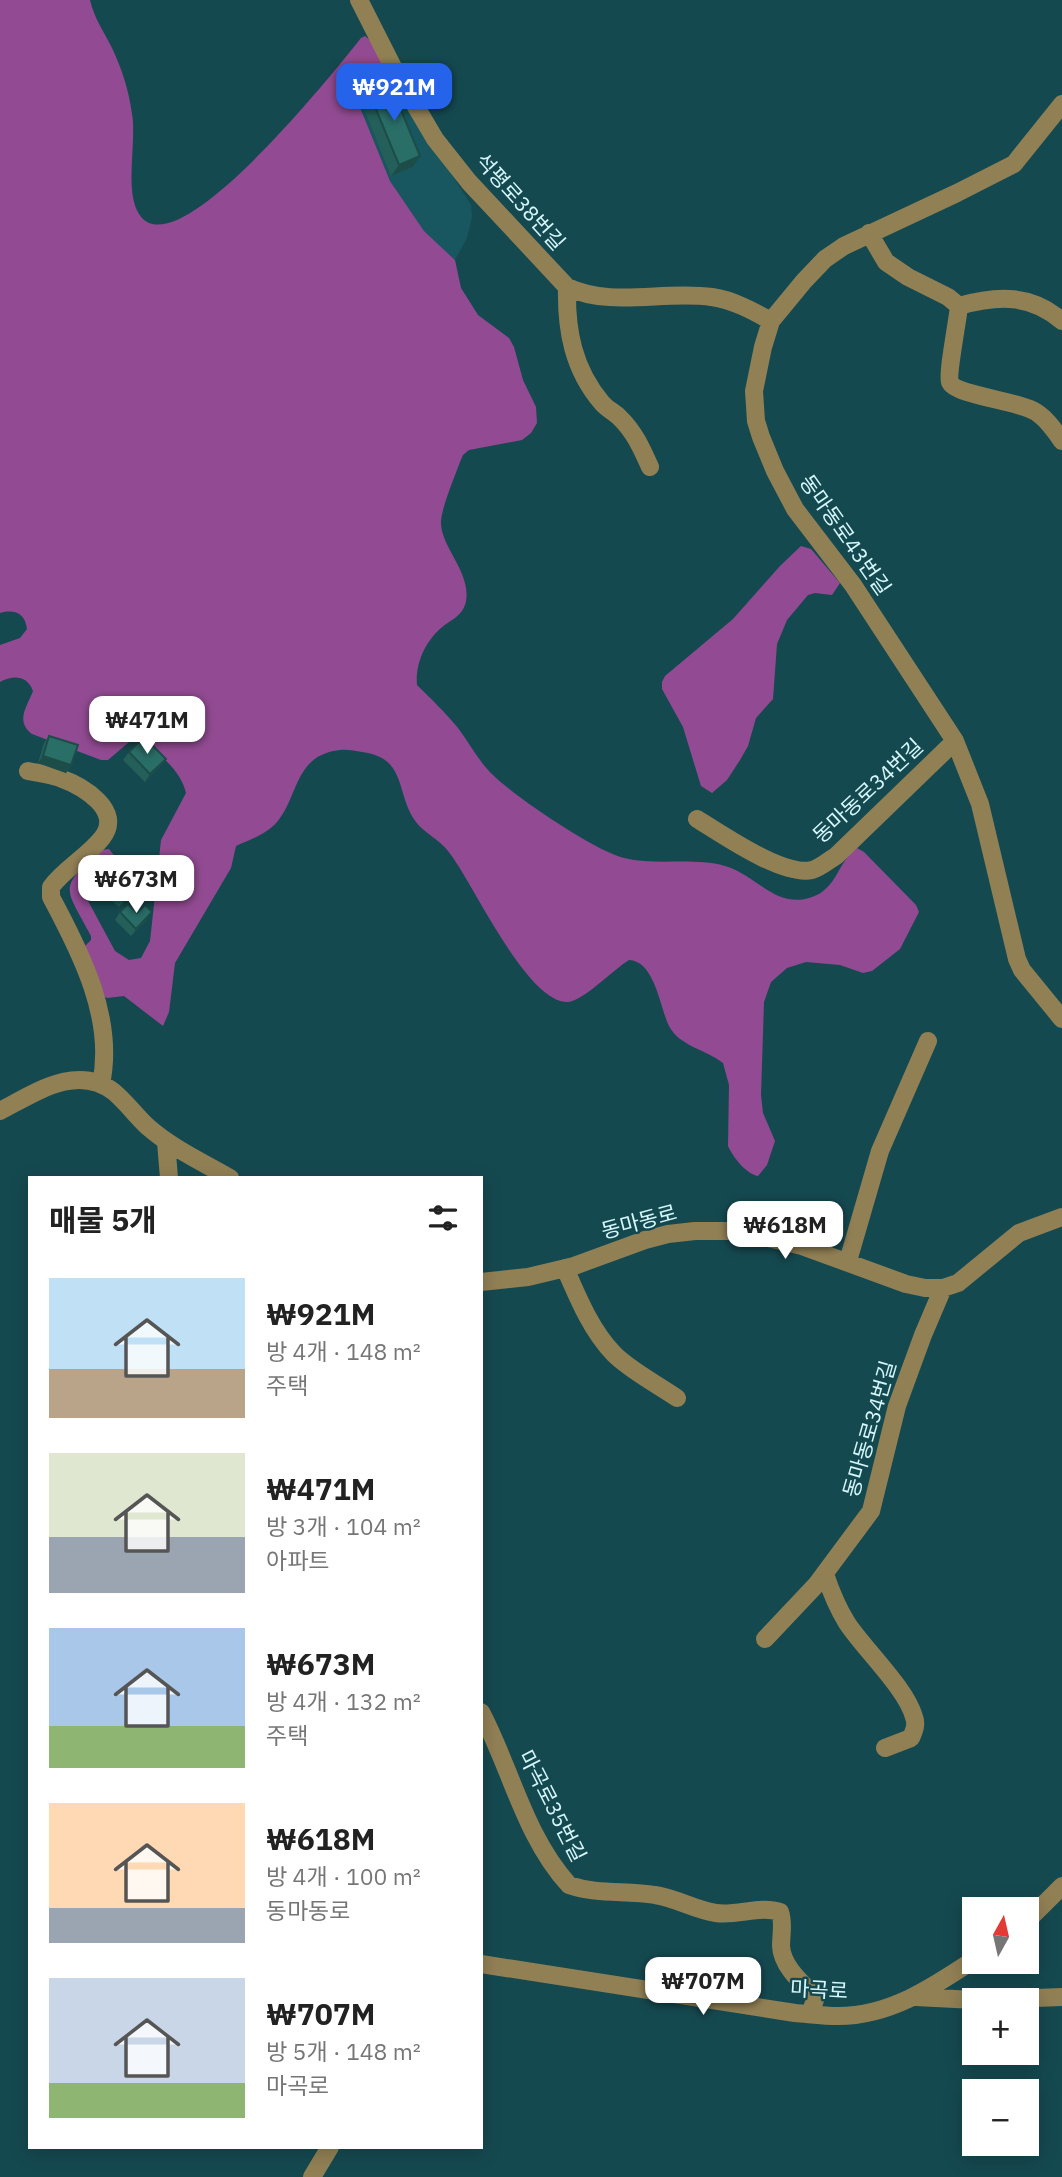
<!DOCTYPE html>
<html lang="ko">
<meta charset="utf-8">
<style>
body{margin:0;font-family:"IBM Plex Sans","Noto Sans KR",sans-serif;background:#f2f2f2;color:#222;height:100vh;display:flex;flex-direction:column;font-size:26px;white-space:nowrap}
*{box-sizing:border-box;margin:0}
p{font-size:23px;color:#767676}
.icon{flex:none;width:38px;height:38px;fill:none;stroke:currentColor;stroke-width:2;stroke-linecap:round;stroke-linejoin:round}
.map{position:relative;flex:1;overflow:hidden}
.sheet{position:absolute;left:28px;top:1176px;width:455px;height:973px;display:flex;flex-direction:column;background:#fff;border-radius:0px;box-shadow:0 4px 18px #0003}
.sheet>*{flex:none}
.needle{width:46px;rotate:8deg}
.tools{position:absolute;left:962px;top:1897px;display:grid;gap:14px}
.tools a{display:grid;place-items:center;width:77px;height:77px;border-radius:0px;background:#fff;box-shadow:0 4px 18px #0003;font-size:35px}
.price{position:absolute;translate:-50% -60px;padding:0 16px;border-radius:14px;background:#fff;color:#222;font-size:23px;line-height:46px;filter:drop-shadow(0 2px 4px #0008)}
.price::after{content:'';position:absolute;left:50%;top:42px;width:21px;height:16px;margin-left:-10px;background:inherit;clip-path:polygon(0 0,100% 0,50% 100%)}
.price.active{background:#2563eb;color:#fff}
ul{padding:0;list-style:none}
li{display:flex;align-items:center;gap:21px;height:175px;padding:0 21px}
li span{display:grid;place-items:center;flex:none;width:196px;height:140px;border-radius:0px;color:#555}
li>.icon{margin-inline-start:auto}
span .icon{width:84px;height:84px;fill:#fffc;stroke-width:1}
li b{font-size:30px}
h2{display:flex;justify-content:space-between;align-items:center;height:84px;padding:0 21px;font-size:30px}
.map>svg:first-child{display:block}
.built{fill:#18575f}
.green{fill:#924b92}
.lines{fill:none;stroke-linecap:round;stroke-linejoin:round}
.minor{stroke:#928055;stroke-width:18}
.wall{fill:#245f59}
.shaded-wall{fill:#1d4d49}
.building{fill:#2a6e68;stroke:#1d4d49;stroke-width:2}
.labels{text-anchor:middle;stroke-width:5;stroke-linejoin:round;paint-order:stroke}
.street-label{font-size:21px;fill:#d5f6fa;stroke:#154950}
</style>
<div class="map">
<svg width="1062" height="2177" viewBox="0 0 1062 2177">
<rect width="100%" height="100%" fill="#154950"/>
<path class="built" d="M388 74 471 205 472 217 467 238 455 260 424 231 390 181 355 95 356 90Z"/>
<path class="green" d="M0 0H90C94 18 104 32 112 48 122 69 129 91 132 114 137 142 124 190 139 214 175 273 338 67 361 38L365 36 372 42 388 74 356 90 355 95 390 181 424 231 455 260 461 288 478 315 509 338 514 347 523 380 536 407 537 423 531 433 522 440 469 450 463 455 460 462C455 476 440 511 441 524 442 548 471 573 466 601 463 616 452 619 441 628 425 642 415 664 417 685 431 699 446 713 458 728 470 744 479 762 493 775 515 797 595 851 624 858 657 866 693 857 725 866 757 875 776 910 812 897 837 889 838 861 857 848L864 852 916 905 919 912 900 949 872 971 863 973 840 965 806 962 787 968 771 982 764 1002 761 1095 763 1113 775 1141 767 1165 758 1176C746 1174 733 1157 728 1146L729 1085 723 1063C707 1050 679 1046 669 1026 660 1008 655 961 629 960 614 969 583 1001 568 1002 526 1003 472 880 448 851 439 839 424 833 416 822 395 794 408 758 362 752 355 751 347 749 340 750 294 755 299 796 277 822 267 834 249 840 236 846L231 868 175 963 169 1012 163 1026 124 996 107 998 103 996 84 947 91 940V936C65 886 57 890 101 850L109 849 120 863V867L93 890 87 899 115 951 129 960 141 958 150 941 161 840 186 793C181 770 157 752 140 738L135 737 108 760H101L32 734C15 721 27 707 33 691 27 675 13 675 0 682V645L20 638 27 629C25 613 15 609 0 613Z
M801 546 811 549 840 583 832 595 815 593 808 595 787 620 777 644 773 699 756 718 748 746 740 760 727 780 712 793 701 786 683 727 662 689V682L665 676 733 619 780 566Z"/>
<g class="lines">
<path class="minor" d="M359 0 395 71 435 139 469 182 567 287C612 308 664 290 712 297 733 300 753 311 771 321
M1062 104 1014 164 957 193 844 246 825 259 804 281 771 321 763 347 754 391 756 421 761 437 775 471 795 509 853 585 955 741 980 804 1017 959 1022 970 1062 1019
M869 233 886 262 908 277 948 297 959 306C998 295 1031 294 1062 321
M567 287C566 330 573 369 602 403 607 409 614 412 619 417 634 431 642 449 650 467
M959 306C958 319 947 374 950 382 955 395 1019 401 1036 412 1047 419 1055 431 1062 441
M28 771C38 773 50 774 60 778 82 786 124 810 102 838 87 857 65 868 51 887V897C81 953 115 1019 101 1084
M697 819C722 834 783 877 812 870 820 868 829 860 836 856L955 741
M0 1111C35 1093 77 1063 114 1092 127 1103 136 1116 148 1127 172 1148 202 1162 230 1178
M166 1142 169 1178
M848 1261 880 1151 928 1041
M565 1268C578 1298 591 1330 614 1354 631 1371 657 1384 677 1398
M481 1282 528 1277 574 1266 645 1240 668 1234 695 1231H738L802 1246 906 1284 925 1288H943L958 1283 1019 1233 1062 1217
M825 1574C831 1592 837 1607 847 1623 864 1649 906 1688 914 1717 917 1725 914 1731 911 1738L885 1748
M765 1639 816 1585 871 1511 897 1406 923 1335 943 1288
M481 1712C511 1769 525 1837 569 1885 598 1895 626 1890 655 1895 676 1898 695 1910 716 1913 738 1916 760 1905 780 1912 784 1923 781 1934 781 1946 782 1967 803 1984 816 1997L810 2014
M1027 1921 1062 1886
M481 1964 795 2013C809 2014 824 2016 838 2016 890 2016 933 1987 975 1959
M916 1997 975 2000
M987 2000 1062 1997
M312 2177 330 2147"/>
</g>
<path class="wall" d="M368 90 413 167 391 176 361 101Z
M49 736 71 765 66 773 38 763 44 743Z
M129 752 166 759 160 766 145 782 123 760Z
M150 889 137 905 129 897 119 907 110 899 115 891Z
M120 912 137 913 147 920 131 936 115 920Z"/>
<path class="shaded-wall" d="M420 156 413 167 391 176 399 165Z
M43 756 71 765 66 773 38 763Z
M166 759 160 766 145 782 150 774Z
M134 890 129 897 119 907 124 900Z
M152 912 147 920 131 936 136 929Z"/>
<path class="building" d="M389 81 420 156 399 165 368 90Z
M49 736 78 745 71 765 43 756Z
M144 737 166 759 150 774 129 752Z
M133 873 150 889 142 897 134 890 124 900 115 891Z
M128 904 137 913 145 905 152 912 136 929 120 912Z"/>
<g class="labels">
<g class="street-label">
<text transform="translate(520 202) rotate(48)" y="7">석평로38번길</text>
<text transform="translate(845 535) rotate(55)" y="7">동마동로43번길</text>
<text transform="translate(868 791) rotate(-43)" y="7">동마동로34번길</text>
<text transform="translate(639 1222) rotate(-15)" y="7">동마동로</text>
<text transform="translate(870 1429) rotate(-74)" y="7">동마동로34번길</text>
<text transform="translate(552 1806) rotate(63)" y="7">마곡로35번길</text>
<text transform="translate(819 1990) rotate(3)" y="7">마곡로</text>
</g>
</g>
</svg>
<div class="tools">
<a><svg class="needle" viewBox="-14 -14 28 28"><path d="M0-13l5 13h-10z" fill="#e53935"/><path d="M0 13l5-13h-10z" fill="#767676"/></svg></a>
<a>+</a>
<a>−</a>
</div>
<b class="price active" style="left:394px;top:123px">₩921M</b>
<b class="price" style="left:147px;top:756px">₩471M</b>
<b class="price" style="left:136px;top:915px">₩673M</b>
<b class="price" style="left:785px;top:1261px">₩618M</b>
<b class="price" style="left:703px;top:2017px">₩707M</b>
<section class="sheet">
<h2>매물 5개<svg class="icon" aria-label="filters" viewBox="0 0 24 24"><path d="M4 7h16M4 17h16"/><circle cx="9" cy="7" r="2"/><circle cx="15" cy="17" r="2"/></svg></h2>
<ul>
<li><span style="background:linear-gradient(#bfe0f5 65%,#b9a48a 0)"><svg class="icon" aria-label="home" viewBox="0 0 24 24"><path d="M3 11l9-7 9 7M6 9v11h12V9"/></svg></span><div><b>₩921M</b><p>방 4개 · 148 m²</p><p>주택</p></div></li>
<li><span style="background:linear-gradient(#dfe7d0 60%,#9aa5b1 0)"><svg class="icon" aria-label="home" viewBox="0 0 24 24"><path d="M3 11l9-7 9 7M6 9v11h12V9"/></svg></span><div><b>₩471M</b><p>방 3개 · 104 m²</p><p>아파트</p></div></li>
<li><span style="background:linear-gradient(#a9c7e8 70%,#8fb573 0)"><svg class="icon" aria-label="home" viewBox="0 0 24 24"><path d="M3 11l9-7 9 7M6 9v11h12V9"/></svg></span><div><b>₩673M</b><p>방 4개 · 132 m²</p><p>주택</p></div></li>
<li><span style="background:linear-gradient(#ffd9b3 75%,#9aa5b1 0)"><svg class="icon" aria-label="home" viewBox="0 0 24 24"><path d="M3 11l9-7 9 7M6 9v11h12V9"/></svg></span><div><b>₩618M</b><p>방 4개 · 100 m²</p><p>동마동로</p></div></li>
<li><span style="background:linear-gradient(#c9d6e8 75%,#8fb573 0)"><svg class="icon" aria-label="home" viewBox="0 0 24 24"><path d="M3 11l9-7 9 7M6 9v11h12V9"/></svg></span><div><b>₩707M</b><p>방 5개 · 148 m²</p><p>마곡로</p></div></li>
</ul>
</section>
</div>
